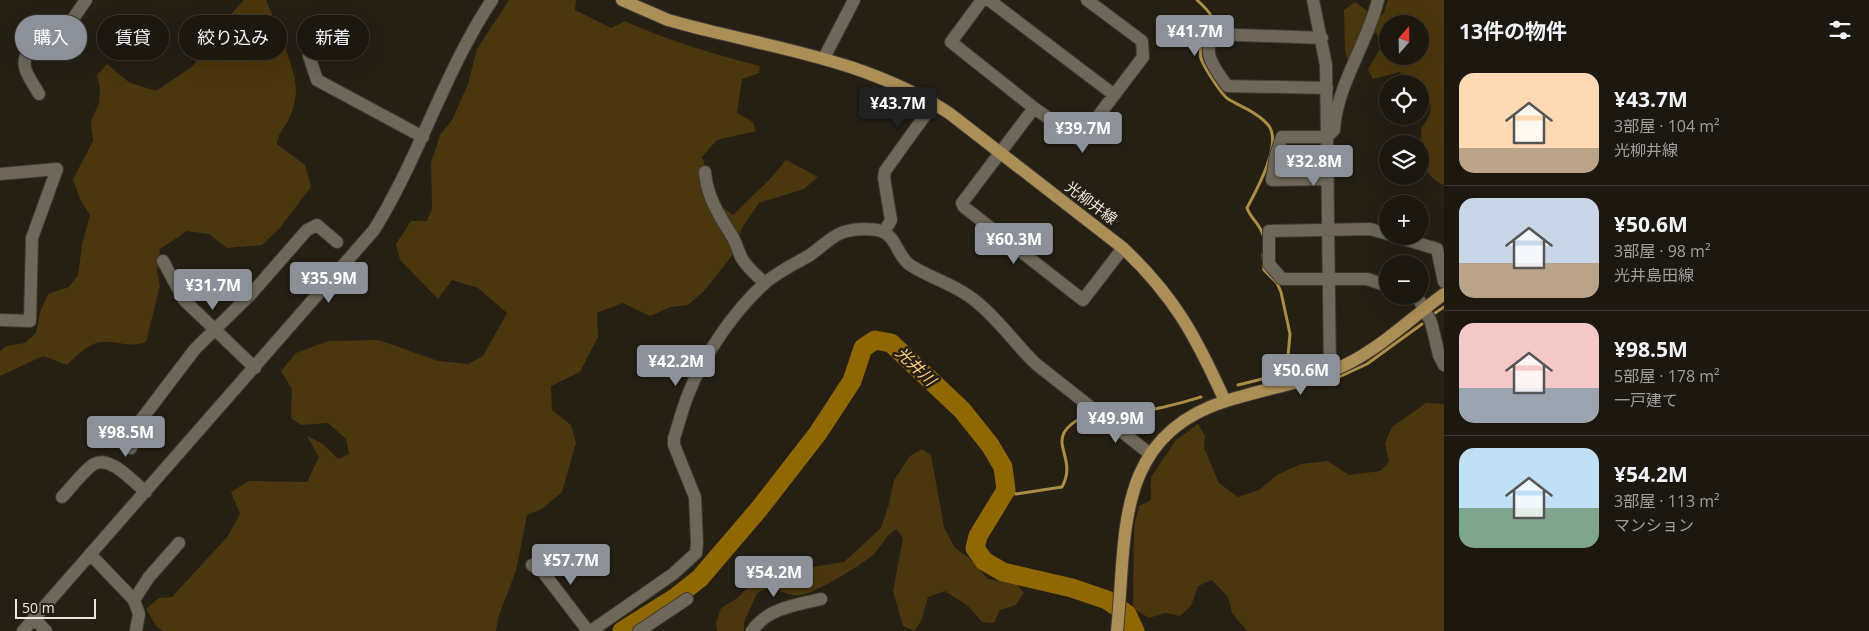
<!DOCTYPE html>
<html lang="ja">
<meta charset="utf-8">
<style>
body{margin:0;font-family:"Open Sans","Noto Sans JP",sans-serif;background:#29241d;color:#f1f3f6;height:100vh;display:flex;flex-direction:column;font-size:19px;white-space:nowrap}
*{box-sizing:border-box;margin:0}
p{font-size:16px;color:#a09f9e}
.icon{flex:none;width:28px;height:28px;fill:none;stroke:currentColor;stroke-width:2;stroke-linecap:round;stroke-linejoin:round}
.map{position:relative;flex:1;overflow:hidden}
.drawer{display:flex;flex-direction:column;background:#1c170f;width:425px}
.drawer>*{flex:none}
.banner{position:absolute;left:15px;top:15px;width:475px;height:45px;display:flex;gap:10px}
.needle{width:32px;rotate:20deg}
.buttons{position:absolute;left:1379px;top:15px;display:grid;gap:10px}
.buttons a{display:grid;place-items:center;width:50px;height:50px;border-radius:50%;background:#1c170f;box-shadow:0 5px 20px #0002,0 0 0 1px #3a362f;font-size:25px}
.scale{position:absolute;left:15px;bottom:12px;width:81px;box-sizing:border-box;padding-left:5px;border:2px solid #ebe7df;border-top:0;font-size:14px;line-height:18px;white-space:nowrap;color:#ebe7df;-webkit-text-stroke:4px #251f14;paint-order:stroke}
.price{position:absolute;translate:-50% -42px;padding:0 11px;border-radius:5px;background:#8c9099;color:#fff;font-size:16px;line-height:32px;filter:drop-shadow(0 1px 2px #0008)}
.price::after{content:'';position:absolute;left:50%;top:30px;width:15px;height:11px;margin-left:-8px;background:inherit;clip-path:polygon(0 0,100% 0,50% 100%)}
.price.active{background:#222;color:#fff}
ul{padding:0;list-style:none}
li{display:flex;align-items:center;gap:15px;height:125px;padding:0 15px}
li+li{border-top:1px solid #3a362f}
li span{display:grid;place-items:center;flex:none;width:140px;height:100px;border-radius:15px;color:#555}
li>.icon{margin-inline-start:auto}
span .icon{width:60px;height:60px;fill:#fffc;stroke-width:1}
li b{font-size:21px}
h2{display:flex;justify-content:space-between;align-items:center;height:60px;padding:0 15px;font-size:21px}
.chip{padding:0 18px;border-radius:22px;background:#1c170f;box-shadow:0 5px 20px #0002,0 0 0 1px #3a362f;font-size:18px;line-height:45px}
.chip.active{background:#8c9099;color:#fff}
main{display:flex;flex:1;min-height:0}
.map>svg:first-child{display:block}
.green{fill:#4b370d;fill-rule:evenodd}
.lines{fill:none;stroke-linecap:round;stroke-linejoin:round}
.stream{stroke:#ab8d45;stroke-width:3}
.river{stroke:#8f6703;stroke-width:19}
.minor-casing{stroke:#3f3a33;stroke-width:14}
.major-casing{stroke:#3f3a33;stroke-width:14}
.minor{stroke:#6e675a;stroke-width:12}
.major{stroke:#ac8f57;stroke-width:12}
.labels{text-anchor:middle;stroke-width:5;stroke-linejoin:round;paint-order:stroke}
.street-label{font-size:15px;fill:#ebe7df;stroke:#251f14}
.water-label{font-size:16px;font-style:italic;fill:#fbcf7d;stroke:#251f14}
</style>
<main>
<div class="map">
<svg width="1444" height="631" viewBox="0 0 1444 631">
<rect width="100%" height="100%" fill="#251f14"/>
<path class="green" d="M244 0H266C275 22 296 69 296 91 296 99 292 114 288 121 283 130 278 133 277 144L305 165 311 187 279 229 262 245 227 248 209 234 187 231 160 249 157 271 160 286 146 342C128 348 120 341 103 342 90 342 76 356 67 365L43 356 0 376V352L6 346 25 343 36 333 40 312 48 294 69 287 78 275 82 245 90 215 80 199 73 179 93 141 91 121 99 103 100 89 97 75 107 64 130 83 156 91 192 67 205 49 201 34 215 15 231 14Z
M509 0H576L575 10 611 28 625 21C668 41 714 54 760 66L759 73 742 79 737 113 753 122 756 131 717 140 702 157 718 203 733 215 770 179 786 160 818 177 804 189 759 203 742 228 731 257 704 291 688 305 671 307 650 316 623 303 597 313 598 337 580 372 551 386 552 410 571 425 576 443 562 492 542 509 527 515 516 571 498 618 496 631H163L156 626 146 609 159 598 172 597 228 536 240 514 231 492 249 481 307 482 319 457 307 436 323 444 338 459 349 454 346 439 328 423 301 425 291 418 292 389 281 371 296 353 328 341 379 340 438 361 468 364 483 356 507 313 478 288 452 280 438 299 400 260 396 244 411 221H427L432 208 431 163 440 135 452 120 468 84 477 49Z
M1388 0H1444V185C1419 175 1422 151 1421 128 1444 103 1421 84 1399 72L1373 79 1368 69 1382 46 1376 33 1361 37 1348 61 1345 51 1344 10 1355 2 1370 13 1383 15ZM1388 24H1420V56H1388Z
M1426 403 1444 404V631H1247L1232 613 1228 597 1212 580 1198 586 1191 606 1180 616 1165 613 1149 618 1133 608 1134 527 1139 506 1151 500V477L1176 440 1198 424 1205 436 1204 448 1219 483 1238 497 1259 490 1277 475 1301 464 1328 461 1349 475 1380 471 1389 462 1385 443 1392 427Z
M922 449 931 455 944 527 955 548 969 558 988 579 1016 584 1024 592 1016 605 1000 610 994 623 982 622 968 606 945 591 928 597 921 621 914 631 903 626 893 591 903 538 897 529C886 534 883 545 874 554 865 563 812 595 800 595 788 596 782 592 772 586L757 593 744 622V631H717L716 623 721 608C739 597 749 593 752 570L800 569 844 562 881 528 889 504 894 480 910 456Z"/>
<g class="lines">
<path class="stream" d="M1197 0C1201 4 1207 9 1210 14 1217 28 1194 45 1202 61 1206 70 1221 94 1228 99 1241 107 1259 113 1269 126 1282 145 1256 191 1247 208 1251 219 1260 224 1263 235
M1263 254 1264 270 1277 283 1281 292 1290 334 1287 368
M1435 313 1444 307
M1339 377 1367 364 1422 324
M1238 385 1262 379 1287 368 1307 374
M1102 410C1134 417 1170 406 1201 397
M1006 490 1016 494 1062 487C1081 452 1034 438 1093 412"/>
<path class="river" d="M622 631 676 597 700 578 759 509 818 433 852 381 863 348 875 340 891 343 962 410 990 445 1003 467 1006 490 978 536 975 548 984 561 1003 572 1072 588 1107 600 1127 614 1135 631"/>
<g class="minor-casing">
<path id="minor" d="M982 0 951 42 1034 108 1080 140 1143 57 1142 41 1087 0
M989 0 1113 94
M1313 0 1326 65 1330 371
M1322 38 1212 34C1203 57 1214 66 1227 86L1327 88
M309 56 317 80 423 137
M824 58 854 0
M39 94C32 81 18 66 28 53L70 23 86 0
M1034 108 962 203 964 207 1083 300 1123 248
M705 172C707 197 719 215 732 236 736 242 738 250 741 257 747 268 756 275 765 283
M0 174 57 169 32 238 30 321 0 320
M1328 179 1272 180 1276 155 1282 137H1327L1334 130C1337 84 1367 45 1378 0
M884 232 891 220 884 178 885 171 934 103
M1388 234 1370 229 1269 231V264L1282 279H1367L1388 286
M1394 236 1437 249 1444 282
M163 261 184 300 255 368
M1417 296 1431 322 1439 355 1444 365
M131 448 138 424 195 349 251 294 307 230 317 225 337 242
M62 497C70 489 85 469 94 464 111 455 134 483 146 492
M90 554 134 600 139 614 136 631
M532 565 543 572 588 631
M134 600 149 577 179 543
M34 618 46 631
M23 631 374 230C420 156 444 72 492 0
M591 631 673 574 696 553 697 543 695 497 674 445V438C679 424 682 409 688 395 702 357 735 310 765 283 779 271 795 264 810 255 831 240 835 230 863 229 869 229 875 229 881 231 897 237 897 256 910 265 930 278 954 284 973 299 998 318 1014 343 1036 364L1150 454
M639 631 687 599
M752 631C767 608 797 605 821 599"/>
</g>
<g class="major-casing">
<path id="major" d="M622 0 668 20 690 26C782 50 866 60 949 113L1123 248C1175 297 1196 337 1225 401
M1117 631C1127 535 1113 437 1226 401 1266 388 1307 383 1345 365 1381 348 1412 317 1444 294"/>
</g>
<use href="#minor" class="minor"/>
<use href="#major" class="major"/>
</g>
<g class="labels">
<g class="street-label">
<text transform="translate(1091 203) rotate(37)" y="5">光柳井線</text>
</g>
<g class="water-label">
<text transform="translate(916 366) rotate(44)" y="6">光井川</text>
</g>
</g>
</svg>
<div class="buttons">
<a><svg class="needle" viewBox="-14 -14 28 28"><path d="M0-13l5 13h-10z" fill="#e53935"/><path d="M0 13l5-13h-10z" fill="#a09f9e"/></svg></a>
<a><svg class="icon" aria-label="locate" viewBox="0 0 24 24"><circle cx="12" cy="12" r="6"/><path d="M12 2v4M12 18v4M2 12h4M18 12h4"/></svg></a>
<a><svg class="icon" aria-label="layers" viewBox="0 0 24 24"><path d="M12 4l9 5-9 5-9-5zM3 14l9 5 9-5"/></svg></a>
<a>+</a>
<a>−</a>
</div>
<div class="scale">50 m</div>
<b class="price" style="left:1195px;top:57px">¥41.7M</b>
<b class="price active" style="left:898px;top:129px">¥43.7M</b>
<b class="price" style="left:1083px;top:154px">¥39.7M</b>
<b class="price" style="left:1314px;top:187px">¥32.8M</b>
<b class="price" style="left:1014px;top:265px">¥60.3M</b>
<b class="price" style="left:329px;top:304px">¥35.9M</b>
<b class="price" style="left:213px;top:311px">¥31.7M</b>
<b class="price" style="left:676px;top:387px">¥42.2M</b>
<b class="price" style="left:1301px;top:396px">¥50.6M</b>
<b class="price" style="left:1116px;top:444px">¥49.9M</b>
<b class="price" style="left:126px;top:458px">¥98.5M</b>
<b class="price" style="left:571px;top:586px">¥57.7M</b>
<b class="price" style="left:774px;top:598px">¥54.2M</b>
<div class="banner">
<a class="chip active">購入</a>
<a class="chip">賃貸</a>
<a class="chip">絞り込み</a>
<a class="chip">新着</a>
</div>
</div>
<section class="drawer">
<h2>13件の物件<svg class="icon" aria-label="filters" viewBox="0 0 24 24"><path d="M4 7h16M4 17h16"/><circle cx="9" cy="7" r="2"/><circle cx="15" cy="17" r="2"/></svg></h2>
<ul>
<li><span style="background:linear-gradient(#ffd9b3 75%,#b9a48a 0)"><svg class="icon" aria-label="home" viewBox="0 0 24 24"><path d="M3 11l9-7 9 7M6 9v11h12V9"/></svg></span><div><b>¥43.7M</b><p>3部屋 · 104 m²</p><p>光柳井線</p></div></li>
<li><span style="background:linear-gradient(#c9d6e8 65%,#b9a48a 0)"><svg class="icon" aria-label="home" viewBox="0 0 24 24"><path d="M3 11l9-7 9 7M6 9v11h12V9"/></svg></span><div><b>¥50.6M</b><p>3部屋 · 98 m²</p><p>光井島田線</p></div></li>
<li><span style="background:linear-gradient(#f6c9c9 65%,#9aa5b1 0)"><svg class="icon" aria-label="home" viewBox="0 0 24 24"><path d="M3 11l9-7 9 7M6 9v11h12V9"/></svg></span><div><b>¥98.5M</b><p>5部屋 · 178 m²</p><p>一戸建て</p></div></li>
<li><span style="background:linear-gradient(#bfe0f5 60%,#7fa58c 0)"><svg class="icon" aria-label="home" viewBox="0 0 24 24"><path d="M3 11l9-7 9 7M6 9v11h12V9"/></svg></span><div><b>¥54.2M</b><p>3部屋 · 113 m²</p><p>マンション</p></div></li>
</ul>
</section>
</main>
